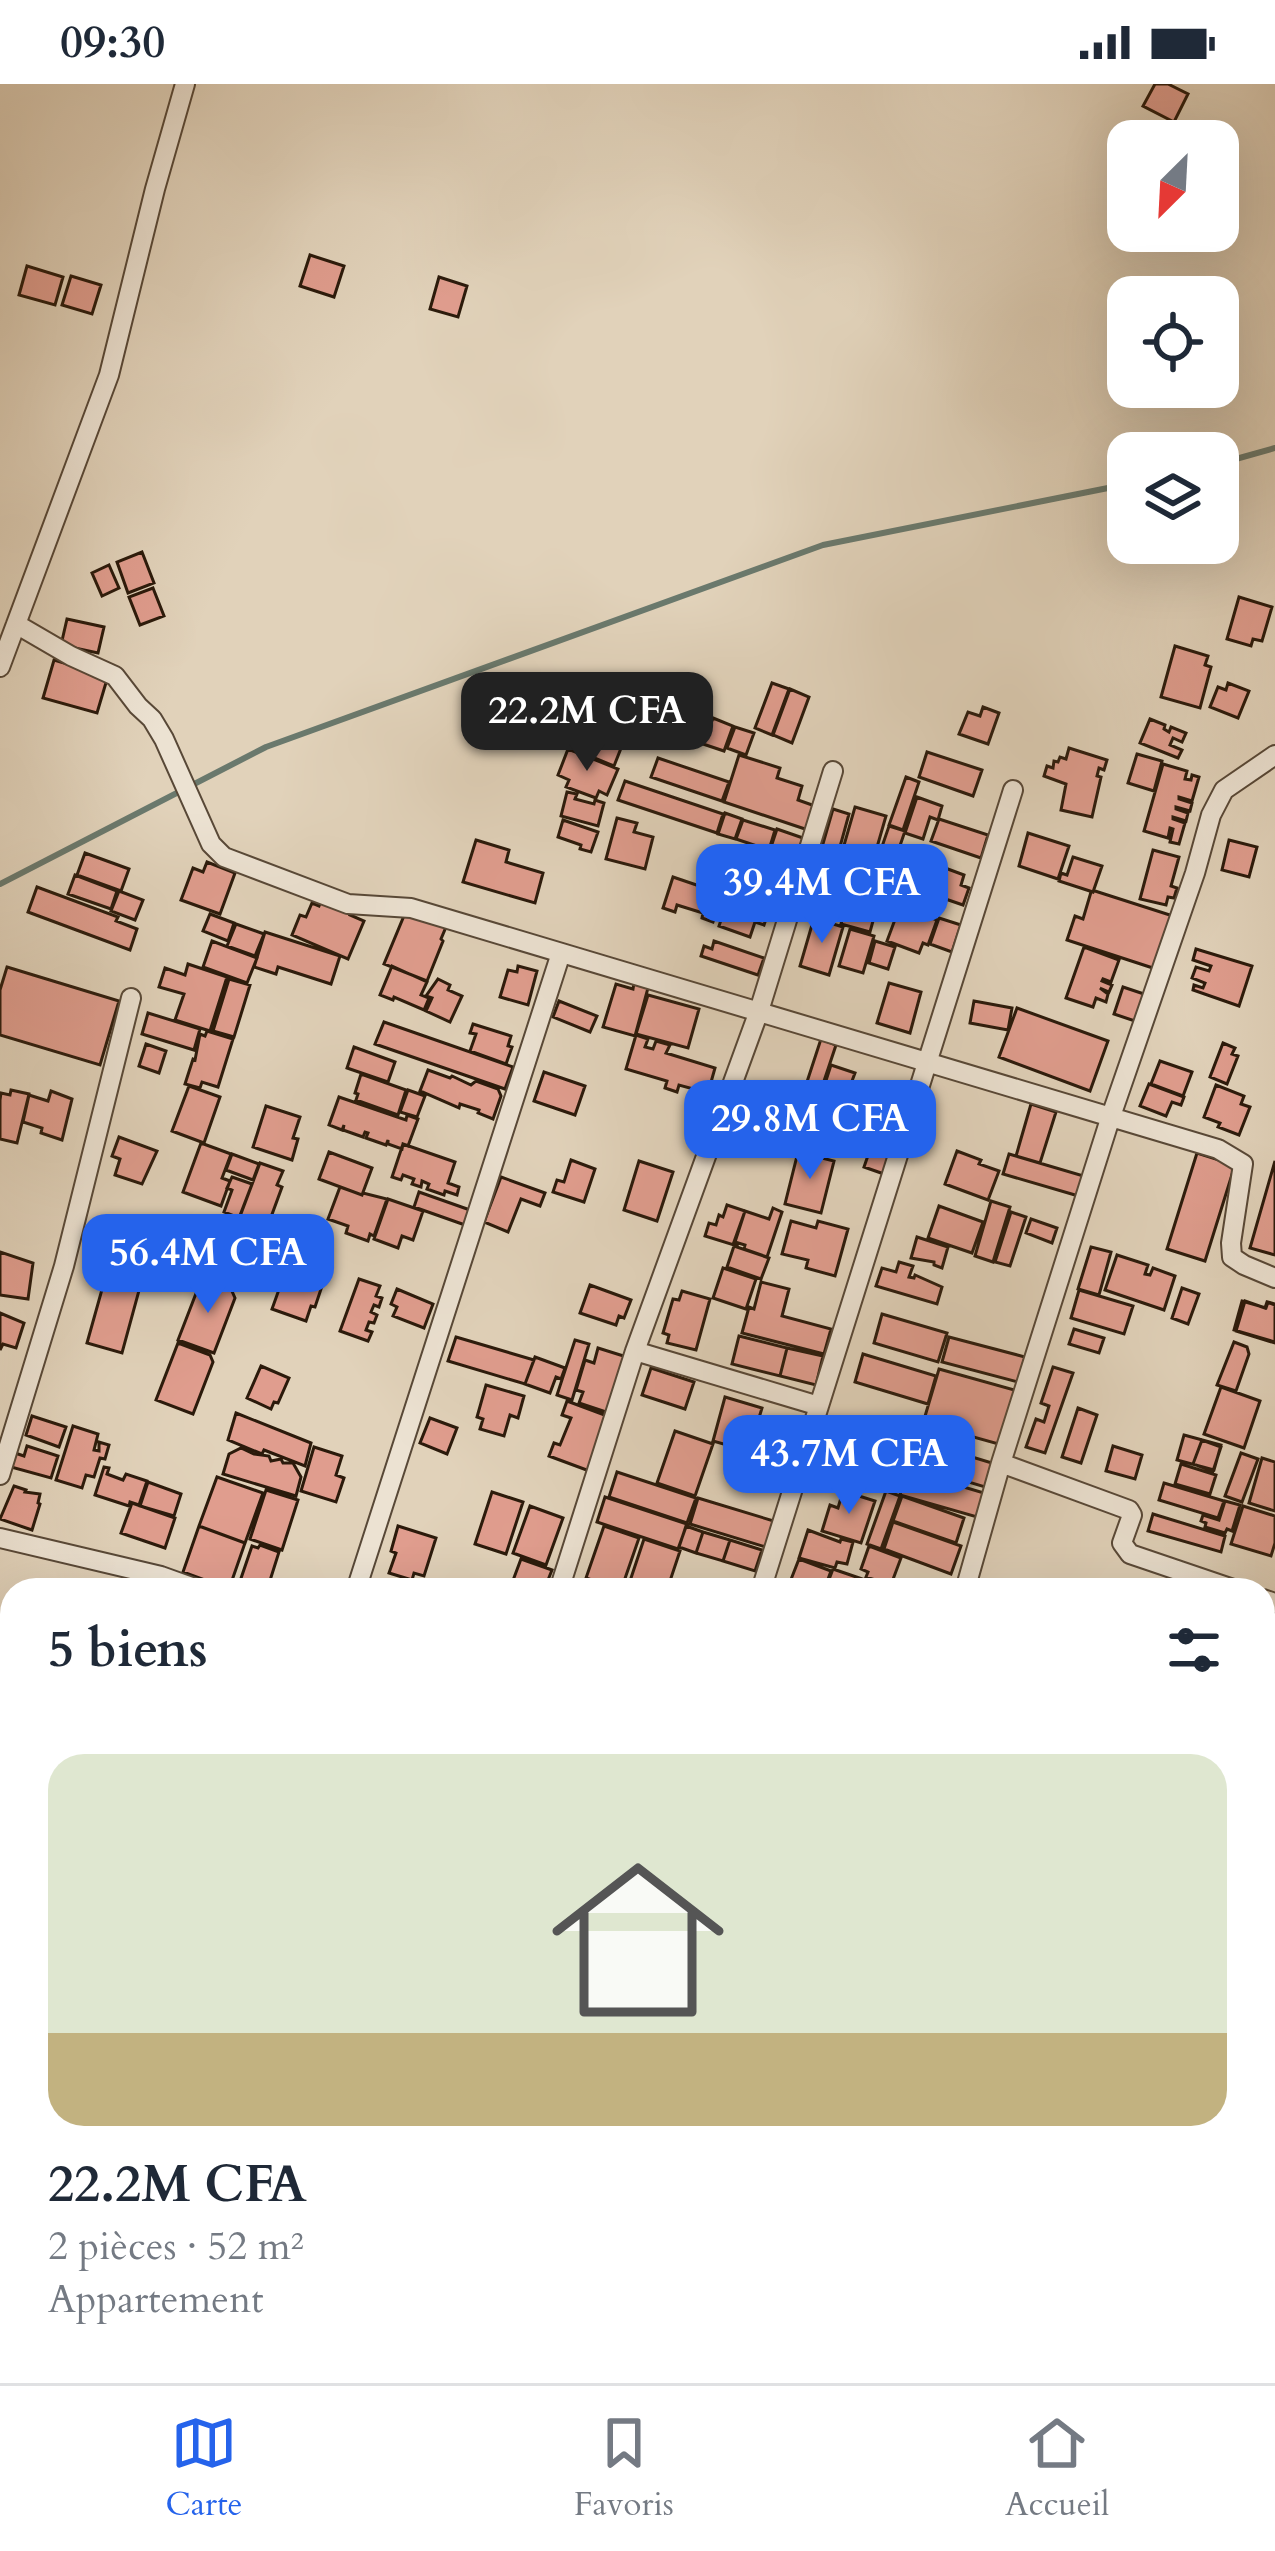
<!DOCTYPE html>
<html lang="fr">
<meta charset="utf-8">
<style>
body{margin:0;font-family:Cardo,serif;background:#f2f2f3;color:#1f2937;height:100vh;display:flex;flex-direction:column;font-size:45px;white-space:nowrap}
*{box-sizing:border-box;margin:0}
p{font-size:39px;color:#747a83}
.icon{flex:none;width:66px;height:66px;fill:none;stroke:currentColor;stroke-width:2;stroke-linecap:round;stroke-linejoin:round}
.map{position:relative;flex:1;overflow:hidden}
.drawer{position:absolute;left:0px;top:1494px;width:1275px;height:807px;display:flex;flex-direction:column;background:#fff;border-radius:36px 36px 0 0;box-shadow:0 12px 48px #0002}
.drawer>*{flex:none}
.needle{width:78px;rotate:204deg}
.controls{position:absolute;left:1107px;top:36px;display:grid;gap:24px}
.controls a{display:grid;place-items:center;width:132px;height:132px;border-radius:24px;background:#fff;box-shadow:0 12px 48px #0002;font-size:60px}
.price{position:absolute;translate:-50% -102px;padding:0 27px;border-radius:24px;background:#2563eb;color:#fff;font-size:39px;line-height:78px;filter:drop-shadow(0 3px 6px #0008)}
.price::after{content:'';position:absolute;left:50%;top:72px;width:36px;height:27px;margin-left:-18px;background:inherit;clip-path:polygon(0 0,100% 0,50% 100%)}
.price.current{background:#222;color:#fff}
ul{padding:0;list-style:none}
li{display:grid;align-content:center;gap:24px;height:636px;padding:0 48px}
li span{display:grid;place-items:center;height:372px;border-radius:36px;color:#555}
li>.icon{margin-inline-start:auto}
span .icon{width:216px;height:216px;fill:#fffc;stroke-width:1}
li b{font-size:51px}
h2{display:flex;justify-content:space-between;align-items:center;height:144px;padding:0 48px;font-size:51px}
.status{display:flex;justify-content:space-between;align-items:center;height:84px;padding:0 60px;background:#fff;direction:ltr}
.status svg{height:33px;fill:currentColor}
.tabs{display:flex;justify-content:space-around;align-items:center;height:168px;border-top:3px solid #e0e1e3;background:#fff;font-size:33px;color:#747a83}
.tabs a{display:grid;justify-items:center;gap:6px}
.tabs .current{color:#2563eb}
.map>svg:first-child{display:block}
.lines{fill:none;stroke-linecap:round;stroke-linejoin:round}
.stream{stroke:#6a796d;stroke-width:6}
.building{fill:#e09d8e;stroke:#2b1a0b;stroke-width:3}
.minor-casing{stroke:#584837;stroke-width:22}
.minor{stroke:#ece2d2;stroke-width:18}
</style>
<div class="status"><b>09:30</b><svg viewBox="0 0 49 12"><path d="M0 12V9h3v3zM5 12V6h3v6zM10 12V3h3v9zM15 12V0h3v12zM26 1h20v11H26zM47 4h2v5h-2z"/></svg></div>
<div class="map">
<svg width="1275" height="2299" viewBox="0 0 1275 2299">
<rect width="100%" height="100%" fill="#e1d2ba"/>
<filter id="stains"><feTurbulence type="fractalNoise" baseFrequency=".00167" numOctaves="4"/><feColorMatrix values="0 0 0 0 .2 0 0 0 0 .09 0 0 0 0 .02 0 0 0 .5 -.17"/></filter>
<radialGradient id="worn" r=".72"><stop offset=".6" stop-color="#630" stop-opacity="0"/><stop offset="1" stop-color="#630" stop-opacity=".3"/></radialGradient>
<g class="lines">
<path class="stream" d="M1218 380 1275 364
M0 800 266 663 823 461 1128 400"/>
</g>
<path class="building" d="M1155 0H1168L1188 10 1174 38 1143 22Z
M310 171 344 182 334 213 300 202Z
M27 182 63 193 55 221 19 211Z
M71 192 101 201 92 230 62 221Z
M439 193 467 202 458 233 430 225Z
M142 468 154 499 128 509 117 478Z
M109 481 119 504 102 512 92 489Z
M153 504 164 532 140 541 129 513Z
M1239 513 1272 523 1262 557 1253 555 1251 562 1227 555Z
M67 535 104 543 98 569 61 561Z
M1175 562 1208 572 1205 581 1211 583 1200 624 1161 613Z
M54 576 108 592 97 629 43 614Z
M772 599 789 605 772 651 755 644Z
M1228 599 1249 607 1238 634 1210 623 1218 603 1226 606Z
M790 605 809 613 792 659 773 651Z
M983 623 999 629 988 660 959 650 968 628 980 632Z
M692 628 710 635 701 658 683 652Z
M713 634 733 642 724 667 703 660Z
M1150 635 1165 641 1164 645 1169 648 1171 643 1186 649 1182 658 1173 654 1170 661 1182 666 1178 674 1140 659Z
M586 639 625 654 614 682 575 666Z
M735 643 754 649 746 671 727 664Z
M1069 664 1107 676 1104 686 1099 684 1097 692 1101 693 1092 733 1061 726 1066 700 1044 692 1047 682 1053 684 1054 677 1058 678 1060 673 1066 675Z
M568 665 618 685 607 711 599 707 596 714 566 703 569 696 558 691Z
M927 668 982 686 973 712 919 693Z
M1137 670 1162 677 1154 707 1128 699Z
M739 671 780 684 777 694 802 702 798 716 815 722 808 746 724 718Z
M658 674 729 698 722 717 651 693Z
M1163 680 1187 687 1185 695 1191 696 1192 691 1199 693 1192 717 1179 713V715L1192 719 1190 727 1176 723V725L1188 729 1186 737 1173 733V735L1185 739 1179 760 1170 758 1173 745 1170 744 1168 754 1144 747Z
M906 693 919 698 903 746 889 741Z
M625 697 723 730 717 749 618 716Z
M567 708 577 710 575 715 594 720 595 716 604 719 598 742 561 732Z
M917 713 942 722 938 736 930 733 923 755 905 749Z
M855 723 886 732 869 791 838 782Z
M833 725 849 730 835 781 818 777Z
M725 729 742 735 735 755 718 750Z
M617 734 637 739 634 748 653 753 645 785 606 775Z
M939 735 988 751 981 774 931 757Z
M563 736 598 748 591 768 580 765 581 761 558 753Z
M743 736 775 746 769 766 736 755Z
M889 742 905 747 888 797 872 792Z
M777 745 803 754 796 775 770 766Z
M1028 749 1069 762 1058 795 1019 782Z
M476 756 509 766 506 778 543 789 535 819 463 798Z
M1229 756 1257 763 1249 793 1222 786Z
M1153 766 1179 773 1171 802 1177 804 1174 814 1168 813 1166 821 1140 815Z
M85 769 129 785 121 807 77 791Z
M1073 773 1102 782 1093 808 1059 797 1061 789 1067 791Z
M207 778 235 789 220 830 181 816 193 784 203 788Z
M937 781 964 791 961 801 969 804 963 821 928 809Z
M855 789 884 797 870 848 841 840Z
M75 791 117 807 111 825 68 810Z
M673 793 723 810 713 838 702 834 703 829 677 821 675 828 663 824Z
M752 793 779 802 771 825 738 814 742 802 749 804Z
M37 803 118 833 116 837 137 845 130 866 28 828Z
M119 807 143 816 135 836 111 827Z
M1095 807 1173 832 1156 885 1067 856 1075 832 1083 835 1091 808Z
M323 812 352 827 350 831 364 837 348 875 292 851 300 831 306 833 312 819 319 822Z
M729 812 769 826 764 841 755 838 750 853 719 842Z
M900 822 918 829 920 824 931 827 929 833 937 836 928 861 923 859 919 869 887 857Z
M406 827 446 843 441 855 443 857 427 897 384 880Z
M210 830 234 839 228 857 203 847Z
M814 834 843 843 829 891 800 882Z
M939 834 961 841 952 868 930 860Z
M236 840 264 850 255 872 227 862Z
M850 845 874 852 863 889 839 882Z
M265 848 340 872 331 900 278 883 276 890 254 883Z
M212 857 257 874 247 899 203 883Z
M714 857 764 874 758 891 701 872 704 862 712 865Z
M875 857 895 863 888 885 869 879Z
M1084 863 1119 876 1111 898 1103 895 1102 897 1112 901 1109 908 1100 904 1108 910 1106 918 1096 914 1093 923 1066 914Z
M1196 865 1252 882 1239 922 1193 906 1194 901 1203 904 1205 899 1192 894 1196 883 1209 887 1211 882 1193 876Z
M188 880 227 893 210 947 175 936 184 910 159 903 165 884 185 891Z
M392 882 427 898 421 911 429 914 424 926 394 913 393 916 380 911Z
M518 882 537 887 528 921 500 913 508 886 517 888Z
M7 883 119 917 100 981 0 951V906Z
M229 895 250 901 234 953 213 947Z
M438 895 450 901 448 906 462 912 450 938 426 927 432 914 426 912Z
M634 899 648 904 635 952 603 943 616 900 633 905Z
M889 899 921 908 910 949 877 939Z
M1123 903 1150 912 1141 939 1114 930Z
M648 911 699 925 688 964 636 950Z
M559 917 597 932 590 948 553 933Z
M974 917 1012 924 1008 946 970 939Z
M1017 924 1108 957 1090 1007 999 973Z
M148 929 200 945 194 966 142 950Z
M384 938 513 983 505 1005 375 960Z
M473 940 511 952 508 962 512 963 506 980 470 967 476 950 470 949Z
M207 947 233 955 218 1003 202 998 200 1004 185 1000 193 975 195 976 200 950 205 952Z
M636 951 648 955 645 963 653 965 656 957 670 961 666 969 715 984 708 1009 679 1001 677 1008 665 1004 667 997 626 985Z
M821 955 836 961 818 1015 803 1010Z
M1223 959 1235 964 1232 970 1238 972 1227 1000 1210 993Z
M146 960 166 967 159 989 139 982Z
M354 963 395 978 388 998 347 984Z
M1160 977 1192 988 1183 1012 1151 1000Z
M831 981 855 989 849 1005 858 1008 852 1026 820 1015Z
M428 986 450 994 452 992 471 1001 476 997 498 1005 501 1012 493 1035 478 1029 479 1026 460 1020 459 1024 420 1007Z
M544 988 585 1002 575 1031 534 1017Z
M361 990 406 1006 398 1031 356 1016 358 1010 355 1009Z
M1149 1000 1184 1013 1181 1021 1172 1018 1166 1032 1140 1022Z
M1216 1001 1244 1012 1241 1020 1250 1023 1239 1051 1218 1043 1220 1039 1204 1033Z
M189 1002 220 1013 204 1059 172 1047Z
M11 1006 29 1010 17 1059 0 1055V1016L1 1009 10 1011Z
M408 1006 425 1012 417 1033 400 1028Z
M51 1007 72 1015 62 1056 41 1049 42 1044 23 1038 29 1011 48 1017Z
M339 1013 406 1036 407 1031 418 1035 408 1062 403 1060 402 1065 388 1060V1056L386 1061 366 1054 368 1049 365 1048 363 1053 343 1046 344 1041 342 1046 329 1041Z
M742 1019 767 1025 764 1033 780 1037 782 1029 808 1037 800 1066 734 1048Z
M1031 1020 1056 1028 1040 1079 1016 1072Z
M266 1022 300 1033 293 1054 298 1055 292 1076 253 1063Z
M878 1028 901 1034 893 1065 871 1059Z
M119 1053 157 1067 142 1100 115 1091 120 1075 112 1072Z
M201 1059 231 1070 222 1094 230 1097 221 1122 183 1108Z
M403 1060 455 1078 448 1099 459 1103 457 1111 445 1107 444 1111 427 1105 429 1100 422 1097 421 1103 412 1100 414 1095 403 1091 401 1096 392 1093Z
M872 1060 893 1067 884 1090 864 1083Z
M957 1067 981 1076 979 1080 999 1087 988 1116 945 1100Z
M329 1068 372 1084 362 1111 319 1095Z
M798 1068 834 1077 821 1129 785 1120Z
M1197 1069 1235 1081 1205 1177 1167 1165Z
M232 1070 259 1080 253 1096 226 1086Z
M1009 1070 1087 1093 1082 1113 1003 1090Z
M571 1076 595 1085 584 1118 553 1108 557 1096 564 1098Z
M639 1077 673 1088 657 1137 624 1126Z
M1275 1077V1171L1250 1164Z
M260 1079 283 1087 277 1101 282 1103 271 1133 268 1132 263 1143 239 1135Z
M232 1093 252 1100 239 1134 224 1128 232 1106 227 1104Z
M501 1093 545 1109 540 1122 521 1115 508 1148 484 1138Z
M340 1103 362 1111 363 1109 387 1115 374 1152 370 1150 368 1157 346 1149 348 1142 328 1135Z
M419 1108 470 1126 465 1141 414 1123Z
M388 1115 423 1127 413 1156 402 1152 398 1164 374 1155Z
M991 1117 1010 1123 993 1178 975 1172Z
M727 1121 745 1127 734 1158 738 1159 737 1162 705 1152 709 1139 716 1141 719 1131 723 1133Z
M939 1122 983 1138 972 1169 928 1154Z
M773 1124 782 1128 767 1173 744 1165 745 1161 735 1158 745 1127 769 1135Z
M1011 1128 1026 1133 1010 1182 995 1178Z
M122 1134 156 1144 122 1269 87 1259Z
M1031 1135 1057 1144 1052 1159 1026 1149Z
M791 1137 816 1144 818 1137 848 1145 835 1192 806 1184 808 1176 782 1170Z
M917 1153 948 1163 942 1184 934 1181V1178L911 1174Z
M734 1162 769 1174 761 1195 727 1183Z
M1091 1163 1111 1168 1099 1211 1078 1205Z
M0 1168 33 1179 28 1215 0 1211Z
M1117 1171 1148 1181 1145 1190 1150 1191 1153 1184 1175 1192 1164 1226 1105 1206Z
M291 1172 324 1183 318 1201 322 1202 315 1223 311 1222 306 1237 272 1225Z
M899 1178 913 1182 909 1193 914 1194 915 1191 942 1203 937 1220 876 1202 882 1184 896 1188Z
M723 1184 756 1195 746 1225 713 1214Z
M202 1194 231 1205 235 1214 214 1269 178 1256Z
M359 1195 380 1202 376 1212 382 1214 379 1223 374 1221 371 1228 377 1231 374 1239 369 1238 366 1246 372 1248 368 1257 340 1247Z
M761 1198 789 1205 782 1232 831 1245 824 1270 742 1249 749 1223 754 1225Z
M590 1201 631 1216 624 1234 619 1232 616 1241 580 1229Z
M1182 1204 1199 1210 1188 1240 1172 1234Z
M397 1205 433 1220 424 1244 393 1232 397 1223 391 1220Z
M1079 1206 1133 1222 1124 1250 1071 1234Z
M682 1207 710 1215 696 1266 667 1259 669 1251 663 1249 673 1215 679 1216Z
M1242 1217 1266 1224 1268 1218 1275 1220V1258L1234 1246Z
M1245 1217 1265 1224 1267 1218 1275 1221V1259L1236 1247Z
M0 1229 24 1239 16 1264 3 1260 0 1266Z
M882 1230 947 1249 938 1278 874 1259Z
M1074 1245 1104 1254 1099 1269 1069 1260Z
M739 1252 787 1264 780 1292 732 1280Z
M456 1253 534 1276 525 1300 448 1277Z
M949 1253 1025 1273 1018 1298 942 1278Z
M575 1256 589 1260 572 1316 557 1311Z
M1234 1258 1247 1263 1249 1270 1236 1307 1217 1301Z
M178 1259 210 1271 213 1278 193 1330 156 1316Z
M598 1264 630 1274 612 1330 579 1319 583 1308 576 1306 585 1276 594 1279Z
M787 1264 823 1272 816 1301 780 1292Z
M863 1270 936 1292 928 1320 855 1298Z
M535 1273 565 1284 561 1295 556 1293 550 1309 525 1300Z
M261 1282 289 1294 278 1319 274 1318 271 1325 247 1314Z
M1053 1283 1073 1289 1045 1369 1026 1363 1036 1335 1044 1338 1049 1322 1041 1319Z
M651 1284 694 1298 685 1325 642 1311Z
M939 1285 1018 1307 1002 1361 923 1339Z
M486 1301 524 1312 518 1334 510 1331 504 1352 480 1345 483 1335 477 1333Z
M1221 1303 1260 1317 1244 1364 1204 1350Z
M725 1313 762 1324 755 1347 750 1345 744 1366 713 1357Z
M567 1317 610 1333 592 1388 549 1372 554 1359 560 1361 571 1334 562 1331Z
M1078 1324 1097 1331 1081 1379 1062 1373Z
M236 1329 311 1359 305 1382 264 1366 262 1370 228 1356Z
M32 1332 66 1343 59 1363 26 1351Z
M430 1334 457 1344 447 1370 420 1359Z
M834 1337 877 1351 862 1400 819 1387 824 1371 830 1373 835 1356 829 1355Z
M73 1342 98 1350 94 1366 99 1367V1358L109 1361 105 1375 100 1374 94 1393 86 1391 82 1404 56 1396Z
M675 1347 713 1360 695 1412 657 1399Z
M1184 1351 1221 1361 1214 1386 1177 1376Z
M887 1354 911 1360 900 1403 876 1396 878 1385 884 1387 890 1365 884 1364Z
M916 1356 992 1379 985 1403 915 1382 913 1388 984 1409 977 1433 900 1411Z
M1202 1356 1221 1363 1213 1387 1193 1380Z
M27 1362 58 1372 51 1394 11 1383 15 1369 24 1372Z
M1113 1362 1142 1371 1135 1395 1106 1387Z
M314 1363 342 1372 336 1391 344 1394 336 1418 301 1407Z
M241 1364 254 1370 269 1372 271 1377 281 1375 283 1379H293L301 1393 296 1412 223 1390 229 1370Z
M1241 1369 1258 1375 1242 1418 1225 1412Z
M1262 1374 1275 1378V1427L1249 1419Z
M1181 1380 1216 1391 1210 1410 1175 1400Z
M104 1383 109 1384 107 1390 123 1396 126 1390 147 1397 139 1421 130 1418 129 1422 95 1411Z
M617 1388 696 1414 687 1439 609 1413Z
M217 1393 263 1409 245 1459 199 1442Z
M148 1398 181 1410 174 1432 140 1422Z
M1164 1399 1224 1417 1218 1434 1159 1416Z
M14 1402 26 1406 25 1408 40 1410 38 1419 40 1420 32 1446 0 1435Z
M266 1406 298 1416 282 1466 250 1455Z
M843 1407 875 1417 861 1459 822 1447 830 1421 838 1424Z
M886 1407 900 1412 881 1465 867 1460Z
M492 1408 523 1418 506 1470 475 1460Z
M902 1412 964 1434 956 1459 893 1437Z
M605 1413 687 1440 678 1465 597 1438Z
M698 1414 777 1438 769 1464 690 1440Z
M1225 1417 1240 1421 1232 1447 1227 1445 1225 1449 1205 1443 1206 1439 1201 1437 1203 1431 1219 1436Z
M132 1419 175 1434 165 1464 121 1449Z
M530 1422 563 1434 546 1481 513 1469Z
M1243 1422 1275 1432V1459L1271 1472 1231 1460Z
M1153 1430 1225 1452 1221 1468 1148 1447Z
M893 1438 961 1462 951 1490 884 1465Z
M199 1442 245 1459 229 1505 183 1488Z
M398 1442 436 1454 424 1492 414 1489 412 1496 389 1489 396 1469 391 1467Z
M604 1442 639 1454 621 1506 586 1494Z
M686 1442 703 1448 696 1469 679 1463Z
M808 1446 840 1458 841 1455 853 1458 847 1480 837 1478 835 1484 799 1474Z
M703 1448 730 1456 723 1477 696 1469Z
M644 1455 680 1467 667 1506H627Z
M730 1456 762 1466 755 1487 723 1477Z
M260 1461 279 1468 267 1506H237L252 1462 258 1464Z
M869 1462 901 1474 889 1506H867L872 1495 866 1493 868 1488 861 1485Z
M521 1475 552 1486 544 1506H531L512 1499Z
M799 1475 831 1487 824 1506H813L790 1498Z
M833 1485 868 1497 864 1506H825Z
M1265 1524 1275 1528V1576L1263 1572Z
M12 1652V1706L0 1702V1683Z
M0 1708 12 1712V1746L8 1753 0 1750Z
M11 1782 12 1783V1837L0 1832V1812Z
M1269 1864 1275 1866V1916L1263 1912V1883Z
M1266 1991 1275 1995V2020L1272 2019 1268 2030 1263 2028V1999Z
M1274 2029H1275V2085L1263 2081V2063Z
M118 2289H159L156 2299H125L115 2295Z
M206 2289H252L282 2299H202Z
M324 2289H362L378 2295 376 2299H320Z
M566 2289H683L681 2299H565Z
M744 2289H791L787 2299H754L742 2295Z
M1146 2289H1201L1204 2290 1201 2299H1149L1143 2297Z"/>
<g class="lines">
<g class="minor-casing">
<path id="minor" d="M16 540 71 572 115 592 138 622 152 635 164 655 211 760 224 773 348 820 411 824 1218 1065 1243 1080 1231 1159 1232 1173 1244 1181 1275 1194
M0 583 109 291 155 105 185 0
M819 1322 635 1267 759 927 833 687
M1001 1379 1129 1426 1132 1431 1122 1459 1130 1470 1236 1506
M0 1391 64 1182 131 914
M0 1454 161 1492 200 1506
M356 1506 561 869
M559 1506 635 1267
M761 1506 1013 706
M965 1506 1001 1379 1110 1035 1195 789 1211 731 1224 706 1275 671
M1263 1515 1275 1519
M1263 1661 1275 1622
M0 1771 12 1775
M1263 1838 1275 1841
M0 1975 12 1942
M1263 2233 1275 2230
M0 2286 42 2299
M103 2299 106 2289
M309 2299 312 2289
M504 2299 507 2289
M712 2299 715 2289
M943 2299 993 2289
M1125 2299 1129 2289
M1270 2299 1275 2280"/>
</g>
<use href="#minor" class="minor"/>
</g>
<rect width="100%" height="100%" filter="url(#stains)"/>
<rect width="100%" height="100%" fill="url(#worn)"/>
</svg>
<div class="controls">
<a><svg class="needle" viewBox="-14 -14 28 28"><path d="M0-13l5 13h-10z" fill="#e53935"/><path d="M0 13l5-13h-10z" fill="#747a83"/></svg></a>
<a><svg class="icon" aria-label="locate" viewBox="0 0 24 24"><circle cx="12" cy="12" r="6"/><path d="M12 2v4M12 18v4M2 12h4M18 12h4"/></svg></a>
<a><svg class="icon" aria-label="layers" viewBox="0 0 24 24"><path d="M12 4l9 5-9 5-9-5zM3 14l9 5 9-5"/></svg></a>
</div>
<b class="price current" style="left:587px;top:690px">22.2M CFA</b>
<b class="price" style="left:822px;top:862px">39.4M CFA</b>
<b class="price" style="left:810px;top:1098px">29.8M CFA</b>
<b class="price" style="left:208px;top:1232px">56.4M CFA</b>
<b class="price" style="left:849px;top:1433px">43.7M CFA</b>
<section class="drawer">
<h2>5 biens<svg class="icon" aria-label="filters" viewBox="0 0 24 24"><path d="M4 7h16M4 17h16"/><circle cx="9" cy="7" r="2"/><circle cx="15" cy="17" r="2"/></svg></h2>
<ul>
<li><span style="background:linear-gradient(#dfe7d0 75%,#c2b280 0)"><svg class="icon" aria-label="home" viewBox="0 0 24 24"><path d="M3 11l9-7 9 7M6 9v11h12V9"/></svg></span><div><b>22.2M CFA</b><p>2 pièces · 52 m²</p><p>Appartement</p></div></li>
</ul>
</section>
</div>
<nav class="tabs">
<a class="current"><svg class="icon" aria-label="map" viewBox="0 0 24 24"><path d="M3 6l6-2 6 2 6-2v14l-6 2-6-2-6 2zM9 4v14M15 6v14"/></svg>Carte</a>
<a><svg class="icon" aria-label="saved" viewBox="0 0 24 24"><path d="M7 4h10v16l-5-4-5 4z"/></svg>Favoris</a>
<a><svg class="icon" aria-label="home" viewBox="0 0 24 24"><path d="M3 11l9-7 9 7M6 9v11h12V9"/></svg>Accueil</a>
</nav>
